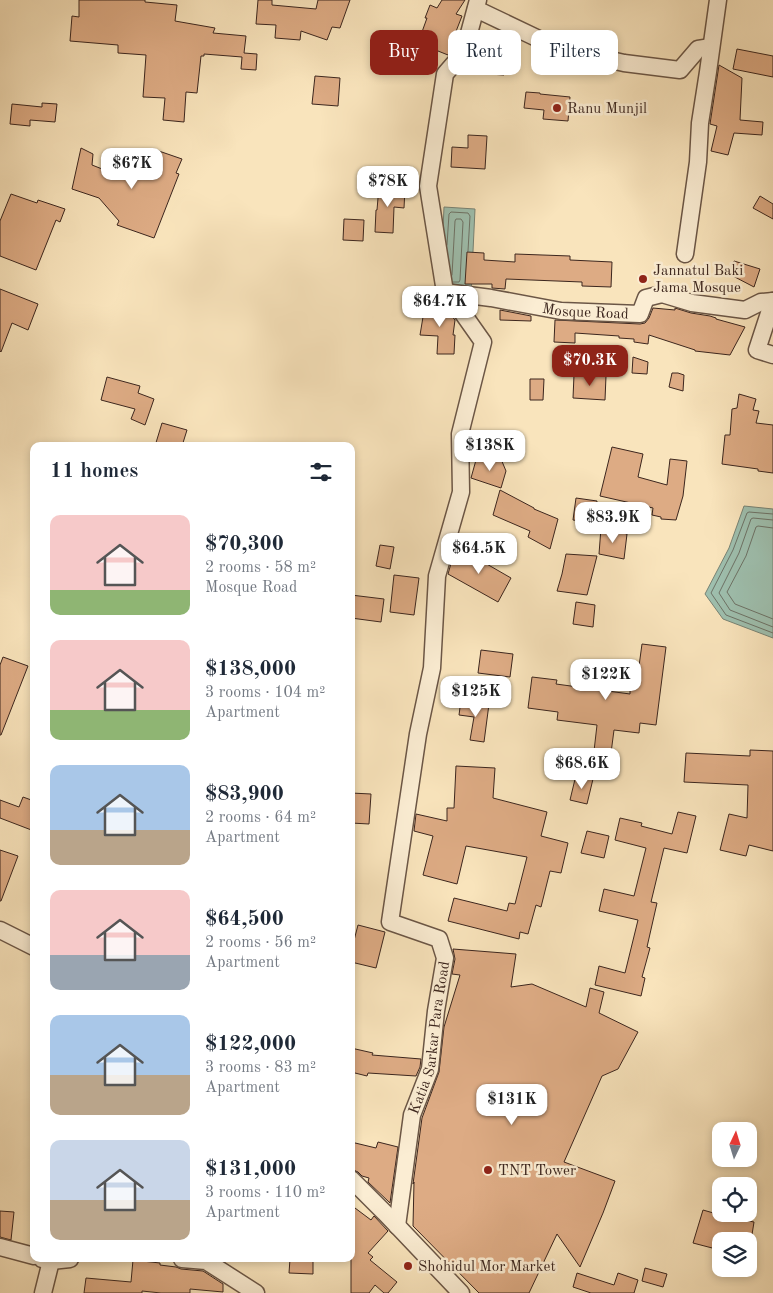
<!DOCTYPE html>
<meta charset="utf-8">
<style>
body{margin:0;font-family:"Old Standard TT",serif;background:#f6f6f7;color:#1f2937;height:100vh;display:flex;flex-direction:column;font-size:19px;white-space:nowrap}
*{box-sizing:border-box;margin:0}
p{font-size:16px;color:#747a83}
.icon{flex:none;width:28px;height:28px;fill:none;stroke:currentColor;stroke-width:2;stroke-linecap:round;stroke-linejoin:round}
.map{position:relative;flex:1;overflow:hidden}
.panel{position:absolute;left:30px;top:442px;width:325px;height:820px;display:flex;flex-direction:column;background:#fff;border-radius:10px;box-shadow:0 2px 8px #0003}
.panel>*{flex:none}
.guide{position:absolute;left:370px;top:30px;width:328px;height:45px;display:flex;gap:10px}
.needle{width:32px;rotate:4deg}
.tools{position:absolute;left:712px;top:1122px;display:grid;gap:10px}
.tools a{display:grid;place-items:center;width:45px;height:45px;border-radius:10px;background:#fff;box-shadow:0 2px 8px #0003;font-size:25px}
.price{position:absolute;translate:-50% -42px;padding:0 11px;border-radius:10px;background:#fff;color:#222;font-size:16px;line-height:32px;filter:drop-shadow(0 1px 2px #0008)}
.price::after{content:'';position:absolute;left:50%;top:30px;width:15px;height:11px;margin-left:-8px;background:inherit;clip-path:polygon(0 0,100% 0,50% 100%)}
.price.current{background:#8f2418;color:#fff}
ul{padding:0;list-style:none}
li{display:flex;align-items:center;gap:15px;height:125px;padding:0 20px}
li span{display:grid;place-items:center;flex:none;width:140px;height:100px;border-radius:10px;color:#555}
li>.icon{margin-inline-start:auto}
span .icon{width:60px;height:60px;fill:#fffc;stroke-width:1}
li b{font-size:21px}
h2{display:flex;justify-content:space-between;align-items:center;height:60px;padding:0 20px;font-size:21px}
.tag{padding:0 18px;border-radius:10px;background:#fff;box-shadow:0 2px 8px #0003;font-size:18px;line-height:45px}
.tag.current{background:#8f2418;color:#fff}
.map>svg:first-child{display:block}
.water{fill:#9ebfae;stroke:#778274}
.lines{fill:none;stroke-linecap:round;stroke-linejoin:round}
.shore{stroke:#6d7266;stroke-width:1}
.building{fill:#ddab84;stroke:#3c261e}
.minor-casing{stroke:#6b5646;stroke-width:19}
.minor{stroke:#fbedd3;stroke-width:16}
.poi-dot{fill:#8f2418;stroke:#fbedd3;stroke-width:2}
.labels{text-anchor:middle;stroke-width:5;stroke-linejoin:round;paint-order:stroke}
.poi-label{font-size:15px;fill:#3c261e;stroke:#fbedd3;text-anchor:start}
.street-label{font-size:15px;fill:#3c261e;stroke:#fbedd3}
</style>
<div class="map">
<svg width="773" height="1293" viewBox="0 0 773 1293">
<rect width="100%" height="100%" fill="#f9e4bc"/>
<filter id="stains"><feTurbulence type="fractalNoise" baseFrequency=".004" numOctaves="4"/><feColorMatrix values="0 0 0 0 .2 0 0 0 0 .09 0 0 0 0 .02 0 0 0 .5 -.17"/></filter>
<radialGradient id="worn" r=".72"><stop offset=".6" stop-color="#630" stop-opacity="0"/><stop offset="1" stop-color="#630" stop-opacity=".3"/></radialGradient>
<path class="water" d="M444 207 475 209 471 294 440 293Z
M744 506 773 509V638L723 619 705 594 729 548Z"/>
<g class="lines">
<path class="shore" d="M447 245 449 214 451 212 468 213 470 216 468 251
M452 275 455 221 456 219H461L463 222 460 280 459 282H453
M773 514 749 512 747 513 733 550 711 593 726 615 773 633
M773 520 753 518 751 519 739 553 719 593 730 610 773 627
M773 528 758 526 756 527 746 556 727 592 735 604 773 619"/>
</g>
<path class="building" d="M79 0H145V2L177 5 175 21 215 28 213 33 246 36 244 53 257 54 256 70 241 69 242 57 204 54V56H201L197 93 186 92 184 122 163 120 165 98 143 97 146 55 118 53V45L70 41 72 16 79 17Z
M258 0H272V5L316 9 318 0H350L340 28 332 27 327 40 301 31 300 40 275 38 276 25 256 24Z
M442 0H465L456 14 462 16 455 34H458L448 55 418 43 427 18H425L430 5 437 8Z
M479 36 491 37 488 66 472 65 467 63Z
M737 49 773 56V77L733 69Z
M491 60 505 61 504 75 489 74Z
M719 65 742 78 740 120 763 122 762 135 734 133 728 155 711 151 717 126 710 124Z
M315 76 340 78 338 106 312 104Z
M526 92 540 93V94L570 97 568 121 543 119 544 110 524 108Z
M42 103 57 104 55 122 30 120V126L10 124 12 104 42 107Z
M468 135 487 136 485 169 451 167 452 147 468 148Z
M81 148 93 154 92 165 135 182 143 164 147 165 153 149 182 159 176 173 179 174 154 238 117 225 119 221 99 198 72 189Z
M379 186 405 189 404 208 394 207 393 233 375 232 376 210H377Z
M11 194 37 203 38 200 65 209 60 222 56 220 36 270 0 256V221Z
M760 196 773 204V219L753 208Z
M344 219 364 220 363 241 343 240Z
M467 252 484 253V260L515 262V254L570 256V260L612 262 611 287 582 286V282L506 279 505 289 492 288V284H465Z
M734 261 760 269 754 287 731 275Z
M0 289 38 304 28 330 12 323 1 352 0 351Z
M425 305 445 308 455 320 453 335H455L454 354H437L438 336 420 335Z
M653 308 675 310V308L691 313 710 316 716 318V319L745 327 730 355 695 351V350L649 335 648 344 634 342V339L619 338V336L575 333V343L554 342 555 320 640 324 645 323 649 318Z
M500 310 531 316V321L500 320Z
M633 357 648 362 647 374 632 373Z
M672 373H678L684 375 683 391 669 387Z
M574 375 606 376 605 400 573 398Z
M107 377 140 386 138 393 154 399 145 425 131 419 135 409 101 400Z
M530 379H544L543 400H530Z
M739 394 756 399 753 410 759 411 756 423 773 425V473L758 471V469L722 464 725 435H730L732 409 737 408Z
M162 423 187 430 182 446H155Z
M612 447 643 454 638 477 667 485 670 459 687 461 683 496 676 520 661 519V517L652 515 653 508 600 496Z
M492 459H501L506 471 501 488 471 478 476 460 488 461Z
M500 490 534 508V509L558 519 550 549 528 537 530 531 493 515Z
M576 498 597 501 595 523 573 520Z
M601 528 627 534 624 559 599 554Z
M380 545 394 547 390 569 376 566Z
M459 548 511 578 498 602 448 574 452 560Z
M566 554 597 556 587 595 557 591 562 574Z
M394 575 419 578 414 615 390 612Z
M351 595 384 599 381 622 351 618Z
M576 602 595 605 593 627 573 624Z
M642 644 666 647 656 725 640 723 639 733 614 730 611 753 594 751 597 725 557 720 558 712 528 708 532 677 557 680 556 684 630 694V687L636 688Z
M481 650 513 654 510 677 478 673Z
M3 657 28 666 1 735H0V665Z
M461 700 489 704 484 742 470 740 474 717 459 715Z
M750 750 773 751V851L749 845 746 856 720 850 729 814 747 818 748 785 684 782 686 753 750 756Z
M456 766 495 768 493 798 547 812 541 836 568 843 561 873 550 871 541 907 536 905 528 934 520 932 519 939 448 921 454 898 507 911 509 903 515 904 527 857 466 846 457 884 423 875 433 836 414 831 416 814 447 821V808H454Z
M576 775 593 779 587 804 570 800Z
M351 793 371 794 369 824 351 823Z
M23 797 34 801V831L0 818V800L19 807Z
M678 812 696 816 687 853 664 848 651 902 657 903 647 947 650 948 642 977 645 978 641 996 595 985 599 966 625 973 638 920 599 911 604 889 634 896 646 848 615 840 620 818 642 823 641 826 672 834Z
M587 831 609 836 604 858 581 853Z
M0 850 18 856 1 901H0Z
M358 925 385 932 376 968 351 962V952Z
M453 949 516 954 511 987 532 984 586 1007 590 988 604 992 599 1013 638 1032 618 1069 602 1076 564 1162 615 1181 603 1213 580 1267 557 1234 529 1293H479L413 1226 414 1182 413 1184 422 1118 439 1072 444 1027 460 975 452 974 455 959Z
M351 1048 373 1053 372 1055 421 1059 420 1067 416 1076 368 1073 367 1076 351 1072Z
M351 1142 376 1148 378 1142 398 1147 390 1203 368 1182 369 1178 362 1176 358 1172 351 1169Z
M351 1205 371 1220 374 1216 388 1231 368 1253 373 1257 370 1260 397 1282 388 1293H384L375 1285 369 1293H351Z
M703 1210 724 1216 754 1222 751 1241H719L716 1249 693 1243Z
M0 1211 14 1212 11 1240 0 1237Z
M290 1259H313V1274L289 1273Z
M133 1260 160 1263V1265L176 1267 181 1269 203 1271 223 1284V1292L190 1289V1293H161L142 1291V1293H84L86 1278 131 1282Z
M645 1268 667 1274 663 1287 642 1281Z
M577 1273 614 1285 618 1273 638 1280 634 1293H591L573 1287Z"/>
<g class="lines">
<g class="minor-casing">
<g id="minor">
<path d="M476 9 543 41 589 55 624 63 680 70 698 49 711 47"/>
<path d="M685 254 698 162 700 123 708 72 718 0"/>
<path id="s1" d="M445 292 491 298 561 311 640 314 646 298 662 294 692 303 745 310 761 302 773 301"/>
<path d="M773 301 757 350 773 355"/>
<path d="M0 930 34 947"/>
<path d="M351 1179 385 1213 461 1293"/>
<path id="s2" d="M397 1226 412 1115 430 1069 436 1011 445 958 439 939 390 922 418 734 432 668 437 576 461 492 460 434 483 342 459 308 445 292 428 186 445 74 458 59 468 37 478 0"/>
<path d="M0 1247 34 1256"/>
<path d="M42 1259 51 1261 70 1259"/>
<path d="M182 1259 206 1261 256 1293"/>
<path d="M43 1293 51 1261"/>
</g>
</g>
<use href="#minor" class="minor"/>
</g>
<g class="poi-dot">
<circle cx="557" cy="108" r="5"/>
<circle cx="643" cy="279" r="5"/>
<circle cx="488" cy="1170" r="5"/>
<circle cx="408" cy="1266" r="5"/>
</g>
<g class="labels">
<g class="poi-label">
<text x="567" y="113">Ranu Munjil</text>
<text x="653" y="275">Jannatul Baki<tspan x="653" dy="17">Jama Mosque</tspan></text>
<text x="498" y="1175">TNT Tower</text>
<text x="418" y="1271">Shohidul Mor Market</text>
</g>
<g class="street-label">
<text dy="5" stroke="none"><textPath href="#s1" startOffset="142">Mosque Road</textPath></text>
<text dy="5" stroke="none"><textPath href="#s2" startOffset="192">Katia Sarkar Para Road</textPath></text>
</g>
</g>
<rect width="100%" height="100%" filter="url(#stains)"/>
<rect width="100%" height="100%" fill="url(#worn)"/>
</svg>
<div class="tools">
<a><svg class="needle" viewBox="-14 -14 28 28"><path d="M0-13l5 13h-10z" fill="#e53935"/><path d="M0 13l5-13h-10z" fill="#747a83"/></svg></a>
<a><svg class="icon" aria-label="locate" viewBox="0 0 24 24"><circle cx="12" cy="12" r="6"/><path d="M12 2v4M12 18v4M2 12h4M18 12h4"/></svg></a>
<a><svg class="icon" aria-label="layers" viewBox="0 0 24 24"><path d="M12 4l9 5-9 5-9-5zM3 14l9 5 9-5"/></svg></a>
</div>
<b class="price" style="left:132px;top:190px">$67K</b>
<b class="price" style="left:388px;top:208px">$78K</b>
<b class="price" style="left:440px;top:328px">$64.7K</b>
<b class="price current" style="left:590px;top:387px">$70.3K</b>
<b class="price" style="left:490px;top:472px">$138K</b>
<b class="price" style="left:613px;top:544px">$83.9K</b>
<b class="price" style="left:479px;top:575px">$64.5K</b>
<b class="price" style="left:606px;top:701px">$122K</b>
<b class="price" style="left:476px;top:718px">$125K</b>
<b class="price" style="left:582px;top:790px">$68.6K</b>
<b class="price" style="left:512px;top:1126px">$131K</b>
<div class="guide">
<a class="tag current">Buy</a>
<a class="tag">Rent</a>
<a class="tag">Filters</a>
</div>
<section class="panel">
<h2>11 homes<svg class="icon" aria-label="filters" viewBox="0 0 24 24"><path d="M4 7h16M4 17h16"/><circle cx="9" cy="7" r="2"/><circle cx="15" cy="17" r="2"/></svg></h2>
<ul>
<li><span style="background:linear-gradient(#f6c9c9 75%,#8fb573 0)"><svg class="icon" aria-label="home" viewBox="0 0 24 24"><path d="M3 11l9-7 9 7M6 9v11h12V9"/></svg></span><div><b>$70,300</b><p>2 rooms · 58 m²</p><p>Mosque Road</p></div></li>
<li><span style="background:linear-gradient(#f6c9c9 70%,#8fb573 0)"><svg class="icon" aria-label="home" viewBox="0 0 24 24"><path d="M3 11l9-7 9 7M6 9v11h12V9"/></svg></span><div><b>$138,000</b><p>3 rooms · 104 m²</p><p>Apartment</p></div></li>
<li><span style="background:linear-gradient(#a9c7e8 65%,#b9a48a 0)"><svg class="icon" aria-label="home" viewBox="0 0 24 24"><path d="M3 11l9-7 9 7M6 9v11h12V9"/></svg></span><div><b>$83,900</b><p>2 rooms · 64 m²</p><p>Apartment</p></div></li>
<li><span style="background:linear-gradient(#f6c9c9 65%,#9aa5b1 0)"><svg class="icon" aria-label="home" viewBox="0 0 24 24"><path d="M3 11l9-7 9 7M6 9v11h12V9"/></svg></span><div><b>$64,500</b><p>2 rooms · 56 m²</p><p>Apartment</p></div></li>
<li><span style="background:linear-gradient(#a9c7e8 60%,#b9a48a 0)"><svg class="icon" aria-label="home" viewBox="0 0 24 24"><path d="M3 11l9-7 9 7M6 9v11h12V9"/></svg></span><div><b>$122,000</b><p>3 rooms · 83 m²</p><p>Apartment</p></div></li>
<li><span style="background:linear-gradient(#c9d6e8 60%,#b9a48a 0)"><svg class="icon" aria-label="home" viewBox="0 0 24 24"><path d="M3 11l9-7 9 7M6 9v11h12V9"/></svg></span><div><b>$131,000</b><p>3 rooms · 110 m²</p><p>Apartment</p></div></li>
</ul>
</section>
</div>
